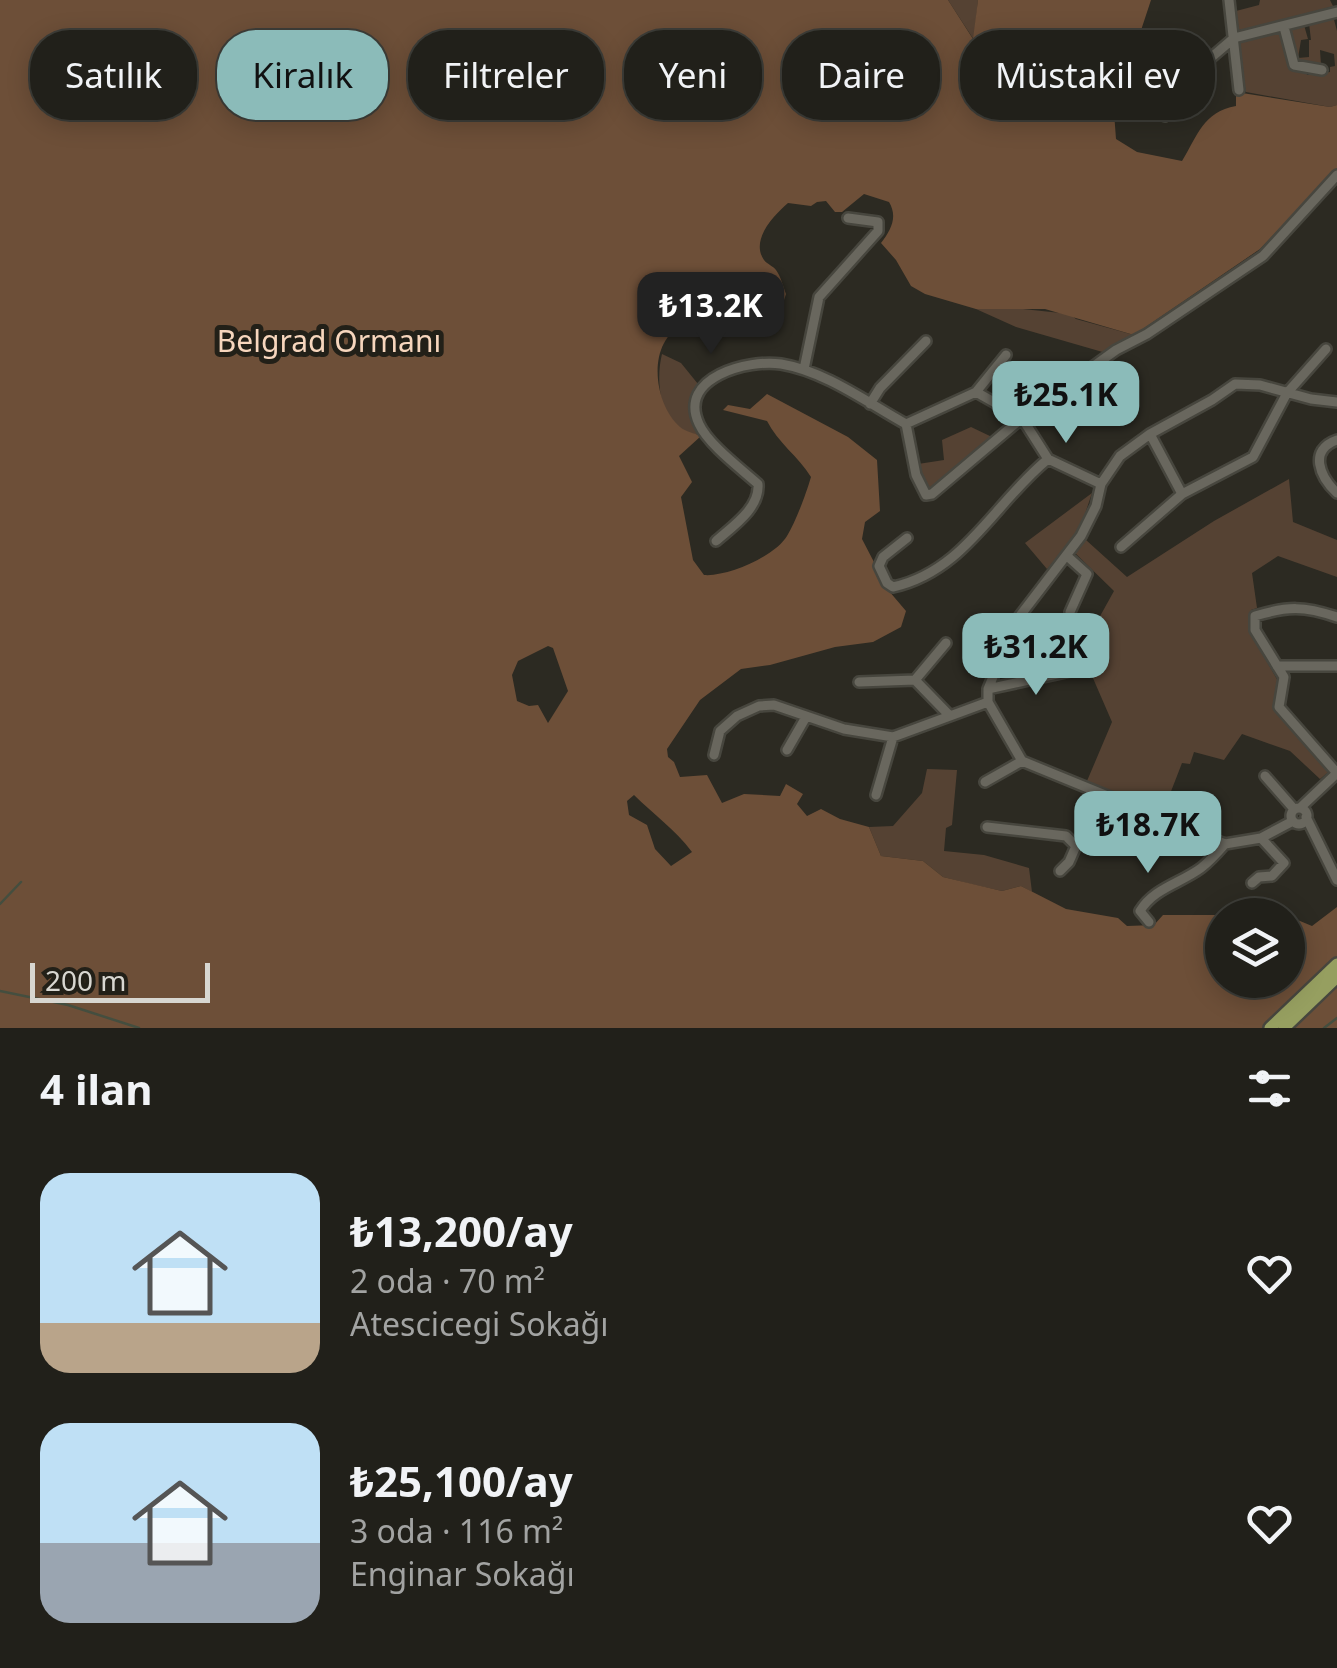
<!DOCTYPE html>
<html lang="tr">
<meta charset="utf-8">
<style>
body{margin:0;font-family:"Noto Sans",sans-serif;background:#292823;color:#f1f3f6;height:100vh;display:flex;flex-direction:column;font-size:38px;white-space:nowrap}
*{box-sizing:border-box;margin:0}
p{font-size:32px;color:#a2a3a2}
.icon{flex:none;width:55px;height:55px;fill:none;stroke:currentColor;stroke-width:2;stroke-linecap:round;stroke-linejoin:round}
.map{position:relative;height:1028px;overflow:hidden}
.drawer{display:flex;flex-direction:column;background:#21201a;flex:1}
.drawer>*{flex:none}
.banner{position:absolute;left:30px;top:30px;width:1278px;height:90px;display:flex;gap:20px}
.fabs{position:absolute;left:1205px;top:898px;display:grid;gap:20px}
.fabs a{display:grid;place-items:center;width:100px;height:100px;border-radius:50%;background:#21201a;box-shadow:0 5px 25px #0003,0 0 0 2px #3e3e39;font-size:50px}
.scale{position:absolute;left:30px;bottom:25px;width:180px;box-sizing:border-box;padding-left:10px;border:5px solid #d8d7d1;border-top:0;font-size:28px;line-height:35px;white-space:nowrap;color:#d8d7d1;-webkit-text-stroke:8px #222018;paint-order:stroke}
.price{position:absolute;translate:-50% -85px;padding:0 22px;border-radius:20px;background:#8bbbb9;color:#111;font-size:32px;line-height:65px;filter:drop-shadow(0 2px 5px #0008)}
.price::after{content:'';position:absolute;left:50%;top:60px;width:30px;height:22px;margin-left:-15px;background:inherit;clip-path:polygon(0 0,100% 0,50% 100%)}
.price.current{background:#222;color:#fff}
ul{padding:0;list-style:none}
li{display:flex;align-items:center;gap:30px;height:250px;padding:0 40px}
li span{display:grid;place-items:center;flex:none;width:280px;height:200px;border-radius:30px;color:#555}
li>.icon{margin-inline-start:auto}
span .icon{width:120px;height:120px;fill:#fffc;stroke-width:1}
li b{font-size:42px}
h2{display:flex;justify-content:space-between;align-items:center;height:120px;padding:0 40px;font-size:42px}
.pill{padding:0 35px;border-radius:40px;background:#21201a;box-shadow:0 5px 25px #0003,0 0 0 2px #3e3e39;font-size:35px;line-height:90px}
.pill.current{background:#8bbbb9;color:#111}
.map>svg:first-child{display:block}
.green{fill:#554233}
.forest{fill:#6d4f38;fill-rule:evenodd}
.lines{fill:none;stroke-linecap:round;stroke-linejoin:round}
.stream{stroke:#444e3f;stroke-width:2.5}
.minor-casing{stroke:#47463e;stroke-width:14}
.major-casing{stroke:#47463e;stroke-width:16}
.minor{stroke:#69675e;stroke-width:9}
.major{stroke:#969f60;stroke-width:11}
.labels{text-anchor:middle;stroke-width:10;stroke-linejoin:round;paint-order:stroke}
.park-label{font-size:30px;fill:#f7d6bd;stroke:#222018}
</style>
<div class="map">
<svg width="1337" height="1028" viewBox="0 0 1337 1028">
<rect width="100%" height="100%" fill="#2c2a22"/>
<path class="green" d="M948 0H978L974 40Z
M1260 0H1330L1333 6 1283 22 1239 30 1236 11 1259 5Z
M1333 16 1337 31V105L1330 107 1246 92 1237 45 1241 40 1281 32 1288 58 1306 71 1307 75 1330 72V67L1335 66 1334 54 1320 50 1321 65 1298 63 1290 29 1304 25 1308 39 1301 40 1298 58 1309 57V40H1311L1309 23Z
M1004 307 1070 314 1076 319 1134 335 1106 353 1016 327 976 309Z
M662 354 681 363 698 384 692 417 701 436C696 434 690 434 685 431 658 418 656 378 662 354Z
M971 427 992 437 928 489 918 464 944 460 942 440Z
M1289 479 1293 522 1337 540V577L1278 556 1252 573 1257 608 1251 610V634L1278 681 1274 706 1331 770 1320 779 1290 751 1242 734 1224 760 1194 752 1190 764 1182 763 1163 812 1087 781 1112 722 1089 669 1081 672 1079 662 1083 660 1084 645 1114 591 1074 552 1086 540 1127 577 1214 521Z
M1092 493 1078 535 1047 569 1025 543Z
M927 769 957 770 952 825 946 828 944 851 984 855 1029 868 1032 892 1021 886 1002 891 971 884 943 877 923 861 881 856 869 827 893 826 922 793Z"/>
<path class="forest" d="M0 0H948L973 39 978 0H1151L1114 112 1116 139 1137 152 1182 161C1198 135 1203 112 1236 106V92L1330 107 1337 105V168L1260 249 1134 335 1045 309H976L925 294 911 286 896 260 881 243C891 230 898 217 889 202L864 194 842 212H835L826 201 817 202 811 206 788 203C774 215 750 240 764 260 767 264 773 266 776 270 781 277 783 286 786 294L783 303 745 313 730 323C714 321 699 318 684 325 646 340 653 404 680 427 686 432 694 433 701 436L679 456 692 482 681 497 693 560 704 575C728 577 775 556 787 536 796 521 806 494 811 477 798 456 778 443 767 421L723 410 728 405 750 409 767 394 848 437 877 460 880 511 865 522 862 539 889 591 906 611 901 627 873 642 835 647 770 665 741 669 700 700 667 749 668 757 674 762 680 777 707 775 722 803 744 794 780 796 786 784 803 794 797 804 807 816 821 809 840 819 869 827 881 856 923 861 943 877 1002 891 1021 886 1066 909 1118 918 1127 926 1154 925 1163 915H1257H1222V980H1288V916L1312 926 1337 907V1028H0ZM548 646 553 648 568 691 548 723 538 705 529 706 517 701 512 675 518 661ZM634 795C654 815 675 829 692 852L671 866 655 849 647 825 629 815 627 801Z"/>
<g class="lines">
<path class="stream" d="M0 904 21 882
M0 991 68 1005 139 1028
M1324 1028 1337 1018"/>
<g class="minor-casing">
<path id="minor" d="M1229 0 1239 90
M1284 27 1294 65 1322 70
M1165 116 1176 94 1192 74 1234 38 1337 12
M804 369 819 297 878 231V222L848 218
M976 392 1022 418 1048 459 1101 484
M870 404 880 388 926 341
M906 424 916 475 926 495 932 494 1022 418 1116 350 1147 334 1263 256 1337 175
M906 424 976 392 1006 355
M1150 434 1182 494
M1337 440C1308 450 1320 477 1337 493
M907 538 883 557 879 566 887 583 893 587C965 571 994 503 1048 459
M716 541C733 526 760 508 758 484 740 468 708 444 699 424 677 377 749 359 781 364 825 371 868 403 906 424
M1121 547 1182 494 1253 457 1287 393 1326 349
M1067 556 1087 574 1070 612
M946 643 915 680 949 715
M1277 666H1337
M859 682 915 680
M988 689 1080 669
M787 750 806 717
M714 755 720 731 737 716 759 706 774 705 844 729 893 737 988 702
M1022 761 988 702V689L1016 621 1081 536 1096 506 1101 484 1120 456 1150 434 1212 400 1235 384 1260 385 1311 399 1337 402
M1022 761 1225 844 1261 838 1293 821
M1337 773 1279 707 1284 677 1255 630V616C1288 606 1304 606 1337 617
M1265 776 1294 809
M985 782 1022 761
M876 795 893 737
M1300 808 1337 773
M1291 816a8 8 0 1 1 16 0a8 8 0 1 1-16 0Z
M1306 817 1337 880
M987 827 1066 836 1076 846 1110 836 1142 810
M1060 871 1069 862 1076 846
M1252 883 1259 877 1272 876 1284 863 1261 838
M1149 922 1140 911C1154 888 1181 883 1201 868 1210 861 1218 852 1225 844"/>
</g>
<g class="major-casing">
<path id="major" d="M1270 1028 1337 964
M1284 1028 1337 977"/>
</g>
<use href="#minor" class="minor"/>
<use href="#major" class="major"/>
</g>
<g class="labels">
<g class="park-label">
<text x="329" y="352">Belgrad Ormanı</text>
</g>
</g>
</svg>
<div class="fabs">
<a><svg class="icon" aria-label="layers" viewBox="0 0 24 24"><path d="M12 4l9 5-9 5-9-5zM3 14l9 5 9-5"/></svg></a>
</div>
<div class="scale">200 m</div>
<b class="price current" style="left:711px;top:357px">₺13.2K</b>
<b class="price" style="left:1066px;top:446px">₺25.1K</b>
<b class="price" style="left:1036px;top:698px">₺31.2K</b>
<b class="price" style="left:1148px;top:876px">₺18.7K</b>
<div class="banner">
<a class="pill">Satılık</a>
<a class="pill current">Kiralık</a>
<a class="pill">Filtreler</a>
<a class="pill">Yeni</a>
<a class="pill">Daire</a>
<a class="pill">Müstakil ev</a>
</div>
</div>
<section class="drawer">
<h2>4 ilan<svg class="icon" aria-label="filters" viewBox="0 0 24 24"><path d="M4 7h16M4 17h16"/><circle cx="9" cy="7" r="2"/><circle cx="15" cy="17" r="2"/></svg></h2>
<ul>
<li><span style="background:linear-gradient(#bfe0f5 75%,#b9a48a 0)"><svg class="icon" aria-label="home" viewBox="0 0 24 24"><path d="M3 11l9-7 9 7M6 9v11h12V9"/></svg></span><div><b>₺13,200/ay</b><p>2 oda · 70 m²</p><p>Atescicegi Sokağı</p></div><svg class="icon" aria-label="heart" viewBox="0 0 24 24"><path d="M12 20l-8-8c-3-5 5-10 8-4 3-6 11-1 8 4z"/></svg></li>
<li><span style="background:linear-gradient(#bfe0f5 60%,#9aa5b1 0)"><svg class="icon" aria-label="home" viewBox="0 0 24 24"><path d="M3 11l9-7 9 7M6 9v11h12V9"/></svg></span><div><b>₺25,100/ay</b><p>3 oda · 116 m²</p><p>Enginar Sokağı</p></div><svg class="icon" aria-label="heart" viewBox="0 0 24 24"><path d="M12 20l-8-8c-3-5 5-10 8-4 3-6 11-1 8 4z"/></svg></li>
</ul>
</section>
